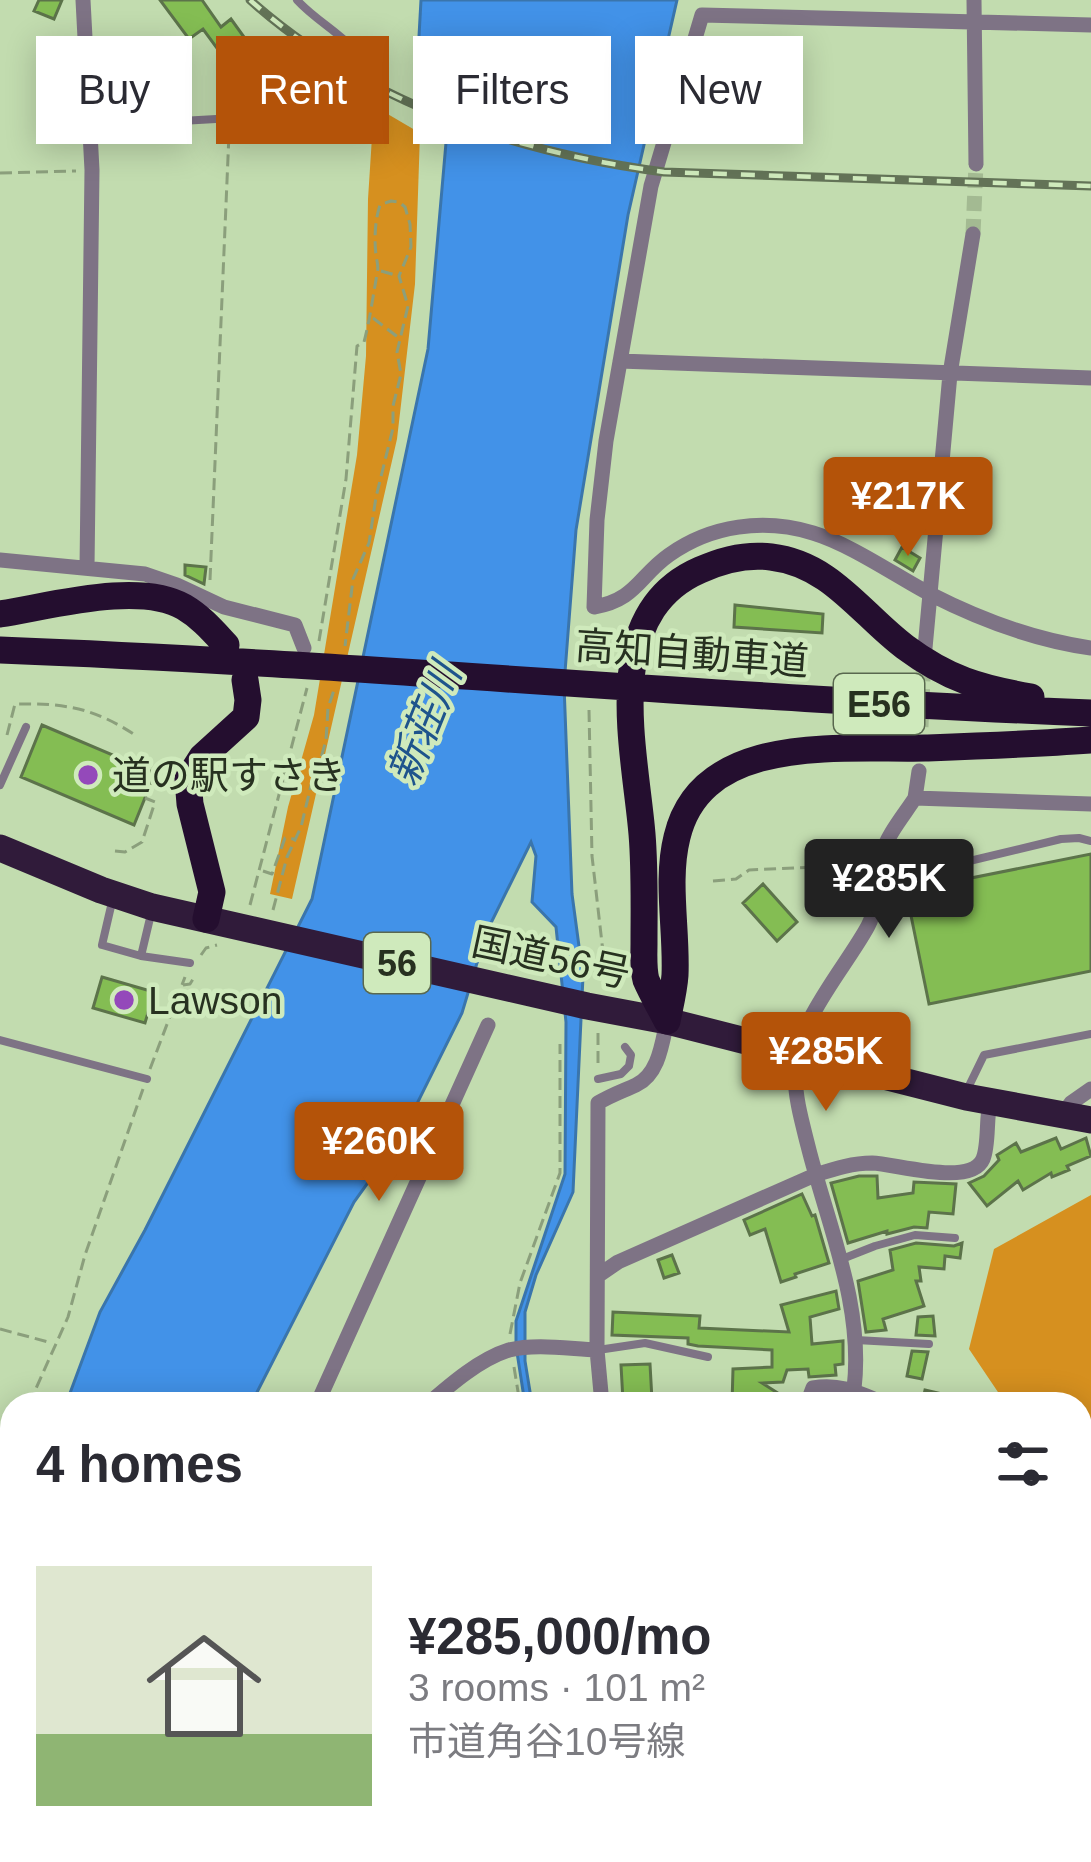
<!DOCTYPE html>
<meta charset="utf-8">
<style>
body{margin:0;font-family:Helvetica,"Noto Sans JP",sans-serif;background:#f7f7f7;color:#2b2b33;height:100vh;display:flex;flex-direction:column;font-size:45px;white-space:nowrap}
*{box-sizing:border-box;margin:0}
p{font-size:39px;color:#7c7c81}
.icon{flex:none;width:66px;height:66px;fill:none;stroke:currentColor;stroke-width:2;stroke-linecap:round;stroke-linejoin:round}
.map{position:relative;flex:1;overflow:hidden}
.sheet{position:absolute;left:0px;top:1392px;width:1092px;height:471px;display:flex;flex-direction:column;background:#fff;border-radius:36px 36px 0 0;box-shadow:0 6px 30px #0003}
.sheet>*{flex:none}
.banner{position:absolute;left:36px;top:36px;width:1020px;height:108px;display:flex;gap:24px}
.price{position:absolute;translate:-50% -102px;padding:0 27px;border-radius:12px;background:#b45309;color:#fff;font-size:39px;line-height:78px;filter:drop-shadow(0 3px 6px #0008)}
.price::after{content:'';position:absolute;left:50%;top:72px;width:36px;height:27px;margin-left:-18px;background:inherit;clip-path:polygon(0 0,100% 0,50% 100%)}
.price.current{background:#222;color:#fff}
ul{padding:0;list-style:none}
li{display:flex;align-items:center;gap:36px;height:300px;padding:0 36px}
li+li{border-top:3px solid #e1e1e2}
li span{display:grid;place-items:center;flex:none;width:336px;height:240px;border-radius:0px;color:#555}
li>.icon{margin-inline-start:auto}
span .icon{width:144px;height:144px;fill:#fffc;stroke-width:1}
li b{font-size:51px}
h2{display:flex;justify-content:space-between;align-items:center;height:144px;padding:0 36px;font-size:51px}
.tag{padding:0 42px;border-radius:0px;background:#fff;box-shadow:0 6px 30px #0003;font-size:42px;line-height:108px}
.tag.current{background:#b45309;color:#fff}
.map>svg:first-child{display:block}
.green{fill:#d6901f}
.water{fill:#4292e8;stroke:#3a75ac;stroke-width:3}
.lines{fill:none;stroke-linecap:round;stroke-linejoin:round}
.stream{stroke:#3a75ac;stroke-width:4.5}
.building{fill:#84bd53;stroke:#5c734a;stroke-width:3}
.minor-tunnel{stroke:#a3ba92;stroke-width:15;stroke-dasharray:15 8;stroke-linecap:butt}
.path{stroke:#8b9f7c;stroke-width:3;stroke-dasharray:12 6;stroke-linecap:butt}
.service{stroke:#7e7385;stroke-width:8}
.minor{stroke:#7e7385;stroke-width:15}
.trunk{stroke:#301b3a;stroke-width:27}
.motorway{stroke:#240e2f;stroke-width:27}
.rail-casing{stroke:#637357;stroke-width:9}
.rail{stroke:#cfeabc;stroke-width:4.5;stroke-dasharray:14;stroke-linecap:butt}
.poi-dot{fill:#9449ba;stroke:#cfeabc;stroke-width:4.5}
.labels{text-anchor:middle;stroke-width:9;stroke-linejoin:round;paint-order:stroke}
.shield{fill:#cfeabc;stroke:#59684f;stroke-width:3}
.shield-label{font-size:36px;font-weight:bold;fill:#273120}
.street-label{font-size:39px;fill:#273120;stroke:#cfeabc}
.poi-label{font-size:39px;fill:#273120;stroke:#cfeabc;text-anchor:start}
.water-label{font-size:42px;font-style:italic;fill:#1e548c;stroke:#cfeabc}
</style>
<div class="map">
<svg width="1091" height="1862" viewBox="0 0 1091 1862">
<rect width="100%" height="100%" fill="#c2dcaf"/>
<path class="green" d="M374 106 420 133 415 284 397 439 292 899 270 894 288 807 314 715 357 455 366 356 368 199Z
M1091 1195V1447L1080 1444V1404H1006L969 1349 994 1249Z
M1091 1477V1862H555V1851H1080V1499Z"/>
<path class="water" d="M421 0H677L628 215 576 530 564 685 572 894 583 976 573 1192 536 1275 525 1312V1361L532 1404H525L516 1346V1321L565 1174 566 1022 556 927 532 902 536 856 531 842 486 933 462 1013 400 1138 354 1202 251 1404H66L100 1312 145 1230 312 899 428 349 450 97 416 91Z
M12 1517V1851H27L21 1862H0V1557Z"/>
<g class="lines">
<path class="stream" d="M491 1851 493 1862"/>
</g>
<path class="building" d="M39 0H62L54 19 34 11Z
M160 0H202L221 27 231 19 254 51 263 45 287 77 263 94 241 64 233 70 203 29 189 39Z
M902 547 920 558 913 571 895 560Z
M185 565 206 567 204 584 185 575Z
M735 605 823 614 822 633 734 627Z
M42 725 155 773 134 825 21 777Z
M1091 854V971L929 1004 906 891Z
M763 884 797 922 777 941 743 903Z
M102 977 154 992 145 1023 93 1008Z
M1056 1138 1061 1149 1086 1138 1091 1156 1067 1166 1069 1170 1052 1177 1051 1173 1023 1190 1018 1181 987 1206 969 1183 984 1176 999 1160 997 1155 1016 1143 1021 1152Z
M859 1176H877L878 1198 913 1193 914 1182 956 1184 953 1214 929 1212 927 1228 914 1227 887 1234V1231L848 1243 831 1183Z
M802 1194 812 1216 815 1215 829 1263 795 1274 796 1277 781 1282 765 1229 750 1235 744 1220Z
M916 1243 954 1246 962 1243 960 1258 945 1256 944 1269 919 1267 921 1281H916L924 1306 883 1319 886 1330 866 1332 858 1281 893 1270 890 1250Z
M672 1255 679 1273 664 1278 658 1260Z
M836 1291 839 1309 810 1317 812 1344 843 1341V1364L835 1365 836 1375 809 1377 808 1369 787 1370 783 1382 762 1383 795 1404H732L733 1369 772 1367V1350L698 1346 688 1344V1338L612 1335 613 1312 700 1316 699 1328 789 1332 781 1305Z
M933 1316 935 1336 916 1335 918 1317Z
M912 1351 928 1352 922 1379 907 1376Z
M650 1364 652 1400 623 1401 621 1365Z
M925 1390 963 1399 962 1404H922Z"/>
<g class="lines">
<path class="minor-tunnel" d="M973 234 976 164
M920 750 924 655"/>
<path class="path" d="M0 173 76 171
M381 271 399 276
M373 318 399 338
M210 580 229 134
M319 641 346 479 357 346 364 342C370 319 373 296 377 274 379 266 377 263 376 255 374 239 375 220 380 205L391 201 399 202 405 207 410 224 411 247 399 276 408 306 397 352 401 374 393 406V428L376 497 369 543 353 579 345 646
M591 664 593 626
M589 710 592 856 607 987
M7 735 15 704C66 703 95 708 138 737
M115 851 125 852 142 842 155 802 145 798
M263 871 272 874 285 838 294 839
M713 881 736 879 749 870 861 865
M250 905 307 688
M273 910 287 857 301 827 314 773 320 762 326 740 328 708 334 690
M201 955 206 948 217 945
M183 985 190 984 195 976
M598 1033V1066
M150 1069 185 977
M0 1329 52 1343
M510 1334 520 1283 560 1173V1044
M514 1367 520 1404
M29 1404 68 1317 85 1255 143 1089
M0 1472 12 1444"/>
<path class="service" d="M92 126 341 112 348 100 360 56C343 34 316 21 297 0
M0 785 26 727
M880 879 911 875 1061 839 1079 838 1091 841
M112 902 102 945 141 956 151 914
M141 956 190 963
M0 1040 147 1079
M598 1079 621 1074 629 1066 631 1055 625 1047
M967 1090 984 1055 1091 1034
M842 1259 875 1246 915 1235 955 1238
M856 1340 929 1344
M598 1350 645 1343 708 1357"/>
<path class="minor" d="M83 0 92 170 87 568
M974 0 976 164
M973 234 950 374 930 594C896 576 850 544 813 533 764 518 711 525 669 555 639 576 636 600 594 607L597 520 606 441 651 186 702 15 1091 25
M620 361 1091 378
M0 560 145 574 177 585 224 607 295 625 304 648
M925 648 930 594C981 620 1034 640 1091 648
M919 771 915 798 1091 804
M1062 1115 1071 1103 1091 1089
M599 1275 618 1262 815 1175C834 1169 852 1163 872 1163 897 1164 971 1187 983 1159 989 1145 986 1119 990 1102
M854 1389C864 1306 828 1226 808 1146 802 1122 795 1098 795 1073 794 1024 846 967 868 926 880 903 876 877 882 854 887 835 904 815 915 798
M317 1404 488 1025
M428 1404C451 1384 480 1359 509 1350 536 1343 570 1349 597 1350
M602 1404 597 1350 598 1103C611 1095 623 1091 636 1085 659 1074 662 1043 667 1021
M807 1404 813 1388C841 1383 861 1394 886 1404
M342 1851 348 1862
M525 1851V1862
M110 1862 115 1851"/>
<path class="trunk" d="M0 848 101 890 152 907 587 1006 667 1021 966 1097 1091 1120"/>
<path class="motorway" d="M0 614C51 606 139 581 184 607 201 617 213 631 226 645
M0 650C364 664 727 699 1091 713
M206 919 212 892 190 804 188 779 202 757 246 717 248 700 245 680
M667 1021C660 1007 652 994 646 980 643 969 644 955 644 944 644 907 645 870 642 834 635 749 599 614 700 570 722 560 748 554 771 557 831 564 861 614 905 647 948 679 980 688 1031 697
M667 1021C670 1006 674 990 675 975 677 930 666 881 677 837 702 732 843 750 925 748 980 746 1036 744 1091 740"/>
<g class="rail-casing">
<path id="rail" d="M250 0C366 103 513 152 664 172L1091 186"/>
</g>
<use href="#rail" class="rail"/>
</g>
<g class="poi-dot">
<circle cx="88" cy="775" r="12"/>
<circle cx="124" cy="1000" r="12"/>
</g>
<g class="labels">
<g class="shield">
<rect x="834" y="674" width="90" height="60" rx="9"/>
<rect x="364" y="933" width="66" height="60" rx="9"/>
</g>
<g class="shield-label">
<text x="879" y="717">E56</text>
<text x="397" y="976">56</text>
</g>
<g class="street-label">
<text transform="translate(692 653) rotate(4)" y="14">高知自動車道</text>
<text transform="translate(551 957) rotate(12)" y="14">国道56号</text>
</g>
<g class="poi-label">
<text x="112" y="789">道の駅すさき</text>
<text x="148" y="1014">Lawson</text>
</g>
<g class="water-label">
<text transform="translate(424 724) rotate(-68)" y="15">新荘川</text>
</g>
</g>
</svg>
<b class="price" style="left:908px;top:559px">¥217K</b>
<b class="price current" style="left:889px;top:941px">¥285K</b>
<b class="price" style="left:826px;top:1114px">¥285K</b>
<b class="price" style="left:379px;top:1204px">¥260K</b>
<div class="banner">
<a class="tag">Buy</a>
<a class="tag current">Rent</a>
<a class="tag">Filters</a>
<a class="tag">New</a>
</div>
<section class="sheet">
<h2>4 homes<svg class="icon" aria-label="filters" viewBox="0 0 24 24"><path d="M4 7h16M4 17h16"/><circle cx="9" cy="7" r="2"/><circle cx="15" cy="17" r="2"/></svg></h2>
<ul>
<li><span style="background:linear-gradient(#dfe7d0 70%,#8fb573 0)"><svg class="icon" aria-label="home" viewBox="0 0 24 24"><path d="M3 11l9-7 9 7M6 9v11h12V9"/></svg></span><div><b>¥285,000/mo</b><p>3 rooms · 101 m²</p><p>市道角谷10号線</p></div></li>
</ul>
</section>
</div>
